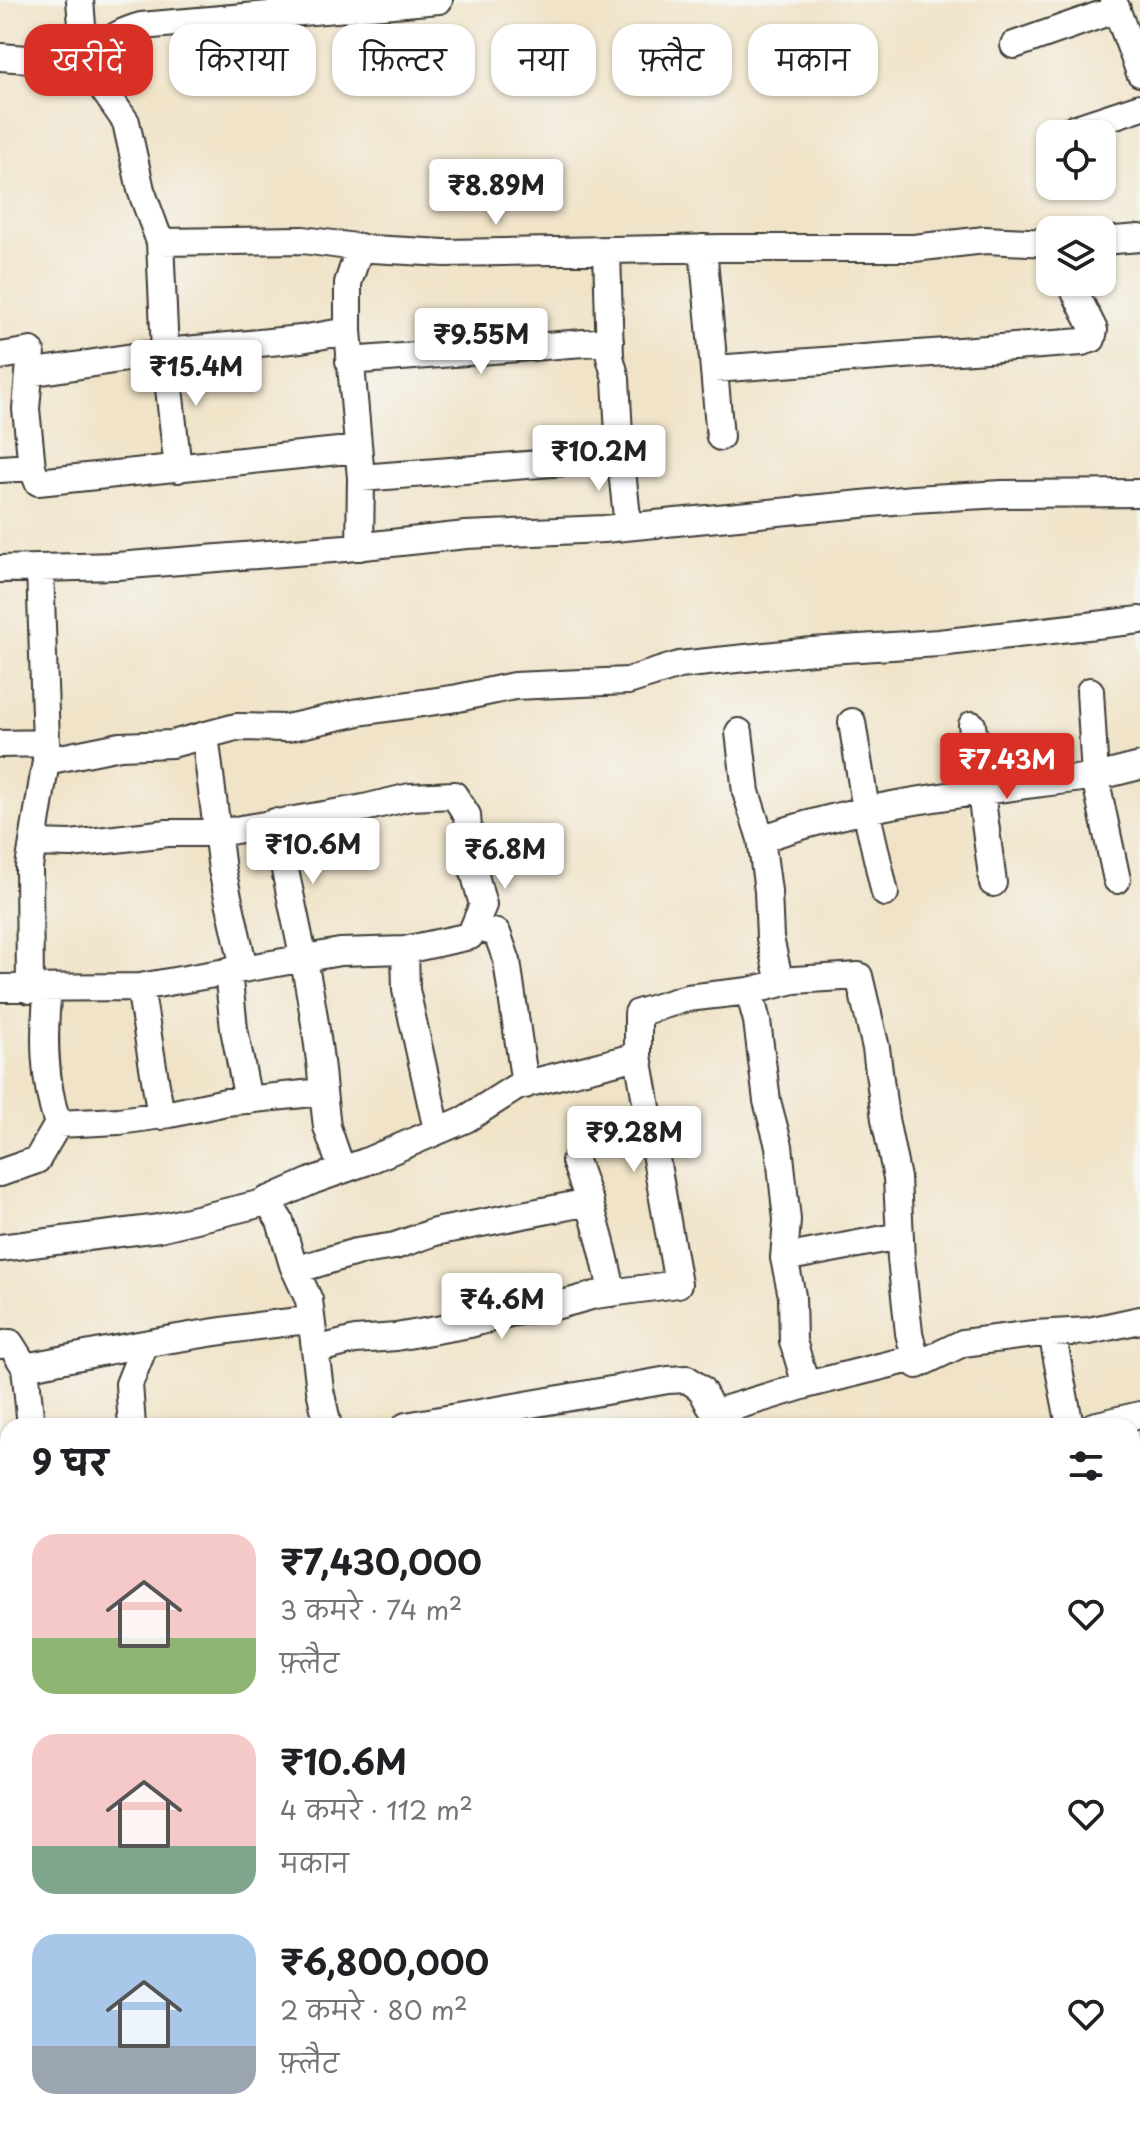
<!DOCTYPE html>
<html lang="hi">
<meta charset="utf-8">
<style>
body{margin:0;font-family:"Playpen Sans","Playpen Sans Deva",sans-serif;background:#f2f2f2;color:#202124;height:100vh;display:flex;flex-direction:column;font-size:30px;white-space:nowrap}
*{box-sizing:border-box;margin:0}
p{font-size:26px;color:#757577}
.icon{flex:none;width:44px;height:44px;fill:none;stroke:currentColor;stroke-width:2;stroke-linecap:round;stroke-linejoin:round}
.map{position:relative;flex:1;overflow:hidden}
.drawer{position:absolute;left:0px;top:1418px;width:1140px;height:714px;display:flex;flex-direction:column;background:#fff;border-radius:24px 24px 0 0;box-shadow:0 2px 6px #0004}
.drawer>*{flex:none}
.top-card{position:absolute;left:24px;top:24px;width:1092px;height:72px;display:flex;gap:16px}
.controls{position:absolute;left:1036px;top:120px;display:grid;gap:16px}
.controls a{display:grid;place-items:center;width:80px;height:80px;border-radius:16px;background:#fff;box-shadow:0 2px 6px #0004;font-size:40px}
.price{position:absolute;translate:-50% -68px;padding:0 18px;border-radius:8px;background:#fff;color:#222;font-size:26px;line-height:52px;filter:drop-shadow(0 2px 4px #0008)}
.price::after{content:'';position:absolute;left:50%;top:48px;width:24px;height:18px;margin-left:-12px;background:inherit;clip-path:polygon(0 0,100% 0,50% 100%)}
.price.on{background:#d93025;color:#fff}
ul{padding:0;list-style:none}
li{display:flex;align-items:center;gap:24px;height:200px;padding:0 32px}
li span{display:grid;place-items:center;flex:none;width:224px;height:160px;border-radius:24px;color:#555}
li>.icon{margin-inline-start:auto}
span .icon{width:96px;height:96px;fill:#fffc;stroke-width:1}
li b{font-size:34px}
h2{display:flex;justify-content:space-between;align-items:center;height:96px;padding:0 32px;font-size:34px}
.tag{padding:0 28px;border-radius:24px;background:#fff;box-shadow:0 2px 6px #0004;font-size:28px;line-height:72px}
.tag.on{background:#d93025;color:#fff}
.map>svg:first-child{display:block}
.green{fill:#9bc36f;stroke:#5c7046;stroke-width:2}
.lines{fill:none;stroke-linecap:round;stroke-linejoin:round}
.minor-casing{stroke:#3c3a36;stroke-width:30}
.minor{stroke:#fff;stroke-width:26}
</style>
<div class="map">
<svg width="1140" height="2131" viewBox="0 0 1140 2131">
<rect width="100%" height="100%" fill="#f6f6f2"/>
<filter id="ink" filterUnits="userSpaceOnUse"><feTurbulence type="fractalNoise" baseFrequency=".0125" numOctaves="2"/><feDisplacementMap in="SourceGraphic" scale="16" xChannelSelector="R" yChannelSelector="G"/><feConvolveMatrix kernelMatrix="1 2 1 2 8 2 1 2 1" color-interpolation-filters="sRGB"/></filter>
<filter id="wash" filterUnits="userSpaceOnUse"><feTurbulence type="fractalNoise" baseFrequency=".006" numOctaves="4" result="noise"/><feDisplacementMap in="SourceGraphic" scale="32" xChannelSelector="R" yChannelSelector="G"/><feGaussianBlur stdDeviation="1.8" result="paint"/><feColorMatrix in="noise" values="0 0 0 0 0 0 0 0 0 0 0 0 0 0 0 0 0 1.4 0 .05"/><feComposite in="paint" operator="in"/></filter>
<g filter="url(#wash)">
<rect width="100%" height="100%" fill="#f0e3c8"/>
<path class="green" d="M6 1674 8 1682V1823L0 1796V1675Z"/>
</g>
<g filter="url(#ink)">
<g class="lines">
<g class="minor-casing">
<path id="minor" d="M80 0 85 63 126 122 141 190 160 242 303 240 371 249 445 253 722 248H914L985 240 1050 243
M1113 0 1140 73
M1014 45 1117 9
M0 57 85 63
M91 73C106 43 108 35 141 26L439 0
M1058 134 1140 107
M1102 241 1140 238
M160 242 165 352 178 469
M703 248 720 437
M607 251 610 357 616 379 620 453 628 526
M348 331V283L360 247
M0 356 31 351 26 409 32 467 0 469
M349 361 610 341
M714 369 1082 342 1092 339 1094 330 1070 282
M29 373 165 352 301 339 348 331 361 478 360 547
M32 467 38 482 358 449
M361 478 603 459 620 453
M40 568 46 743
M0 569 117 566 345 548 466 535 604 529 913 499 1002 494 1140 493
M1090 691 1095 777 1117 880
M852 722 866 810 885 893
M972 725 993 883
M739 732 746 792 761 839 768 891 770 938 780 983
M205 735 222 870 244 968
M0 744 46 743V761L120 746 172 744 236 727 287 728 359 712 458 698 514 686 628 681 679 665 812 651 939 643 1140 620
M761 839C871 800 989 791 1104 775L1140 766
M474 927 497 933 507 961 525 1085
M405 950 406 990 437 1130
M228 971 234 1029 248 1100
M140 987 161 1116
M0 988 140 987 340 952 405 950 470 936 483 905 470 857 467 815 454 795 410 797 364 808 218 833H168L71 844 34 843
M48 988C43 1034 43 1080 58 1124L119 1121 170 1114 226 1102 323 1092C316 1001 293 912 275 822
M30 990 29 867 46 761
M749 991 757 1021 767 1101 779 1146 787 1220 784 1258 792 1296 793 1341 806 1385
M323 1092 327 1127 342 1170
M575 1161C591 1204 604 1248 612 1293
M0 1173 37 1160 58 1124
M267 1200 280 1221 293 1265 309 1300 320 1390 328 1426
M0 1248 159 1228 259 1204 314 1180 365 1162 466 1119 518 1086 638 1056V1013L687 998 749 991 794 980 859 976 876 1048 885 1119 897 1178 901 1259 909 1333 917 1365 963 1343 1034 1334 1089 1331 1140 1320
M784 1258 900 1236
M295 1270 356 1252 395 1246 435 1232 590 1202
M1052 1333 1070 1426
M0 1345 10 1343 25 1367 31 1426
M315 1350 355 1340 396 1337 470 1324 510 1313 555 1306 595 1295 678 1284 638 1056
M25 1367C120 1348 215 1329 311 1320
M717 1412 806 1385 915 1358
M132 1426 129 1384 145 1344
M406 1426 668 1380 687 1379 701 1389 710 1406 731 1426
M1093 1426 1140 1415
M0 1519 8 1517
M0 1592 8 1590
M0 1616 8 1614
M1132 1626 1140 1623
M1132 1745 1140 1770
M1132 2041 1140 2039
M0 2108H8"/>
</g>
<use href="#minor" class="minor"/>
</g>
</g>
</svg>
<div class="controls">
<a><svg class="icon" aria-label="locate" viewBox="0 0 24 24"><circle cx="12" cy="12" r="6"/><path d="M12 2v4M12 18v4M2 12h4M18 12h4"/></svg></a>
<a><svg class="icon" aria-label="layers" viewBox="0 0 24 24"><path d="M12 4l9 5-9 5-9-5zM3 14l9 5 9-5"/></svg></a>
</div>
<b class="price" style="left:496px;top:227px">₹8.89M</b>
<b class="price" style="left:481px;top:376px">₹9.55M</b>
<b class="price" style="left:196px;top:408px">₹15.4M</b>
<b class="price" style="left:599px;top:493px">₹10.2M</b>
<b class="price on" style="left:1007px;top:801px">₹7.43M</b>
<b class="price" style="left:313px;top:886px">₹10.6M</b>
<b class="price" style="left:505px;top:891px">₹6.8M</b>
<b class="price" style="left:634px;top:1174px">₹9.28M</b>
<b class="price" style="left:502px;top:1341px">₹4.6M</b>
<div class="top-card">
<a class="tag on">खरीदें</a>
<a class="tag">किराया</a>
<a class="tag">फ़िल्टर</a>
<a class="tag">नया</a>
<a class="tag">फ़्लैट</a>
<a class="tag">मकान</a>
</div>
<section class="drawer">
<h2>9 घर<svg class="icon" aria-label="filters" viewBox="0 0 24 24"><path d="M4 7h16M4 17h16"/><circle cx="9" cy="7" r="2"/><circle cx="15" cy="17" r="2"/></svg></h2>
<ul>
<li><span style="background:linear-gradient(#f6c9c9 65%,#8fb573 0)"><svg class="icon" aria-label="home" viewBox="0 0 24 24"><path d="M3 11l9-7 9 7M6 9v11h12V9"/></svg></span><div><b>₹7,430,000</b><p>3 कमरे · 74 m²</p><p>फ़्लैट</p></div><svg class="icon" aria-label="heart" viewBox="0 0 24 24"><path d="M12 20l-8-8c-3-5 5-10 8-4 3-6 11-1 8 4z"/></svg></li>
<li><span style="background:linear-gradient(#f6c9c9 70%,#7fa58c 0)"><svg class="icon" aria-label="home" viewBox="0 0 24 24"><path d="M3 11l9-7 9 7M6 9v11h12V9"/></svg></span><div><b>₹10.6M</b><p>4 कमरे · 112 m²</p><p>मकान</p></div><svg class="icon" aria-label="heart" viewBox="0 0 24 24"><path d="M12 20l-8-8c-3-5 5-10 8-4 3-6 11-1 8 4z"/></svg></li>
<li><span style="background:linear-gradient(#a9c7e8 70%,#9aa5b1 0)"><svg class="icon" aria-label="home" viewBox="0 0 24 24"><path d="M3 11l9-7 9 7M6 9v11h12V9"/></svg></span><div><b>₹6,800,000</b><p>2 कमरे · 80 m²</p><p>फ़्लैट</p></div><svg class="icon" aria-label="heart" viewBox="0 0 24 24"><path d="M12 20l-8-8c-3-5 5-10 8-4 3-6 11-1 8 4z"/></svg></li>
</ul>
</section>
</div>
